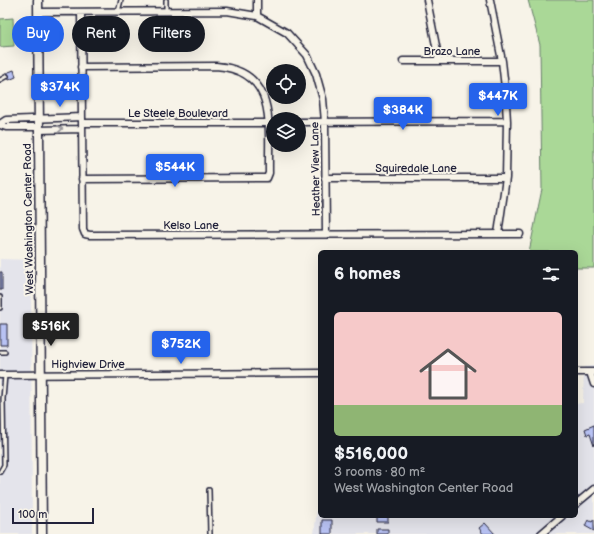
<!DOCTYPE html>
<meta charset="utf-8">
<style>
body{margin:0;font-family:"Balsamiq Sans",sans-serif;background:#20242c;color:#f1f3f6;height:100vh;display:flex;flex-direction:column;font-size:15px;white-space:nowrap}
*{box-sizing:border-box;margin:0}
p{font-size:13px;color:#9ea1a6}
.icon{flex:none;width:22px;height:22px;fill:none;stroke:currentColor;stroke-width:2;stroke-linecap:round;stroke-linejoin:round}
.map{position:relative;flex:1;overflow:hidden}
.details{position:absolute;left:318px;top:250px;width:260px;height:268px;display:flex;flex-direction:column;background:#171b24;border-radius:6px;box-shadow:0 4px 16px #0002}
.details>*{flex:none}
.banner{position:absolute;left:12px;top:16px;width:246px;height:36px;display:flex;gap:8px}
.buttons{position:absolute;left:266px;top:64px;display:grid;gap:8px}
.buttons a{display:grid;place-items:center;width:40px;height:40px;border-radius:50%;background:#171b24;box-shadow:0 4px 16px #0002;font-size:20px}
.scale{position:absolute;left:12px;bottom:10px;width:82px;box-sizing:border-box;padding-left:4px;border:2px solid #22223b;border-top:0;font-size:11px;line-height:14px;white-space:nowrap;color:#22223b;-webkit-text-stroke:3px #f7f3e8;paint-order:stroke}
.price{position:absolute;translate:-50% -34px;padding:0 9px;border-radius:4px;background:#2563eb;color:#fff;font-size:13px;line-height:26px;filter:drop-shadow(0 1px 2px #0008)}
.price::after{content:'';position:absolute;left:50%;top:24px;width:12px;height:9px;margin-left:-6px;background:inherit;clip-path:polygon(0 0,100% 0,50% 100%)}
.price.selected{background:#222;color:#fff}
ul{padding:0;list-style:none}
li{display:grid;align-content:center;gap:8px;height:212px;padding:0 16px}
li span{display:grid;place-items:center;height:124px;border-radius:6px;color:#555}
li>.icon{margin-inline-start:auto}
span .icon{width:72px;height:72px;fill:#fffc;stroke-width:1}
li b{font-size:17px}
h2{display:flex;justify-content:space-between;align-items:center;height:48px;padding:0 16px;font-size:17px}
.pill{padding:0 14px;border-radius:18px;background:#171b24;box-shadow:0 4px 16px #0002;font-size:14px;line-height:36px}
.pill.selected{background:#2563eb;color:#fff}
.map>svg:first-child{display:block}
.built{fill:#e4e4eb}
.green{fill:#aad897;stroke:#667d69}
.building{fill:#b8c2f3;stroke:#22223b}
.lines{fill:none;stroke-linecap:round;stroke-linejoin:round}
.lane-casing{stroke:#22223b;stroke-width:6}
.street-casing{stroke:#22223b;stroke-width:9}
.secondary-casing{stroke:#22223b;stroke-width:11}
.lane{stroke:#f7f3e8;stroke-width:3}
.street{stroke:#f7f3e8;stroke-width:6}
.secondary{stroke:#f7f3e8;stroke-width:8}
.oneway{stroke:#97959a}
.labels{text-anchor:middle;stroke-width:4;stroke-linejoin:round;paint-order:stroke}
.street-label{font-size:11px;fill:#22223b;stroke:#f7f3e8}
</style>
<div class="map">
<svg width="594" height="534" viewBox="0 0 594 534">
<rect width="100%" height="100%" fill="#f7f3e8"/>
<filter id="ink" filterUnits="userSpaceOnUse"><feTurbulence type="fractalNoise" baseFrequency=".025" numOctaves="2"/><feDisplacementMap in="SourceGraphic" scale="8" xChannelSelector="R" yChannelSelector="G"/><feConvolveMatrix kernelMatrix="1 2 1 2 8 2 1 2 1" color-interpolation-filters="sRGB"/></filter>
<g filter="url(#ink)">
<path class="built" d="M0 259 31 260 32 534H0Z
M594 366V534H314L318 501 320 500V516H576V404L583 403 584 367Z"/>
<path class="green" d="M528 0H594V268H576V252H529L542 189 540 45Z
M13 18 14 46 0 47V19Z"/>
<path class="building" d="M14 70 16 77 9 80 6 73Z
M0 272H2V290H0Z
M0 324H7V345H0Z
M594 425V446L590 434 587 435 585 429Z
M377 516H388V522H377Z
M594 519V531L585 526 588 520 592 522Z
M322 520H332V534H322Z
M485 523 495 534H483L479 528Z
M377 529H388V534H377Z"/>
<g class="lines">
<g class="lane-casing">
<path id="lane" d="M166 11V0
M118 12 121 0
M0 80 7 76
M0 297V308
M0 352H5
M0 472 4 465 3 399 5 375
M209 490 210 534"/>
</g>
<g class="street-casing">
<path id="street" d="M427 0 439 61
M490 0 502 61 505 88 507 121 506 178 498 234
M38 12 227 11 257 16 287 33 307 55 316 74 323 99 325 122 326 234
M81 12 83 229 85 234 90 235 520 234
M257 16V0
M403 61H502
M81 67 216 66C279 71 268 126 269 173L267 178H262L82 179
M299 122 507 121
M82 123H273
M0 124 6 120 82 117
M0 125 6 127H38
M38 130 82 129
M325 178H506
M576 372H594
M590 372 594 384
M0 375 320 373
M576 504 594 489
M541 534 562 516"/>
</g>
<g class="secondary-casing">
<path id="secondary" d="M38 0 42 534"/>
</g>
<use href="#lane" class="lane"/>
<use href="#street" class="street"/>
<use href="#secondary" class="secondary"/>
</g>
<defs><path id="oneway-chevron" d="M-2-3.5L2.5 0L-2 3.5" fill="none" stroke-width="1.6" stroke-linecap="round" stroke-linejoin="round"/></defs>
<use class="oneway" href="#oneway-chevron" transform="translate(60 129) rotate(-1)"/>
</g>
<g class="labels">
<g class="street-label">
<text x="452" y="55">Brazo Lane</text>
<text x="178" y="117">Le Steele Boulevard</text>
<text x="416" y="172">Squiredale Lane</text>
<text transform="translate(315 169) rotate(-91)" y="4">Heather View Lane</text>
<text transform="translate(28 219) rotate(-91)" y="4">West Washington Center Road</text>
<text x="191" y="229">Kelso Lane</text>
<text x="88" y="368">Highview Drive</text>
</g>
</g>
</svg>
<div class="buttons">
<a><svg class="icon" aria-label="locate" viewBox="0 0 24 24"><circle cx="12" cy="12" r="6"/><path d="M12 2v4M12 18v4M2 12h4M18 12h4"/></svg></a>
<a><svg class="icon" aria-label="layers" viewBox="0 0 24 24"><path d="M12 4l9 5-9 5-9-5zM3 14l9 5 9-5"/></svg></a>
</div>
<div class="scale">100 m</div>
<b class="price" style="left:60px;top:108px">$374K</b>
<b class="price" style="left:498px;top:117px">$447K</b>
<b class="price" style="left:403px;top:131px">$384K</b>
<b class="price" style="left:175px;top:188px">$544K</b>
<b class="price selected" style="left:51px;top:347px">$516K</b>
<b class="price" style="left:181px;top:365px">$752K</b>
<div class="banner">
<a class="pill selected">Buy</a>
<a class="pill">Rent</a>
<a class="pill">Filters</a>
</div>
<section class="details">
<h2>6 homes<svg class="icon" aria-label="filters" viewBox="0 0 24 24"><path d="M4 7h16M4 17h16"/><circle cx="9" cy="7" r="2"/><circle cx="15" cy="17" r="2"/></svg></h2>
<ul>
<li><span style="background:linear-gradient(#f6c9c9 75%,#8fb573 0)"><svg class="icon" aria-label="home" viewBox="0 0 24 24"><path d="M3 11l9-7 9 7M6 9v11h12V9"/></svg></span><div><b>$516,000</b><p>3 rooms · 80 m²</p><p>West Washington Center Road</p></div></li>
</ul>
</section>
</div>
